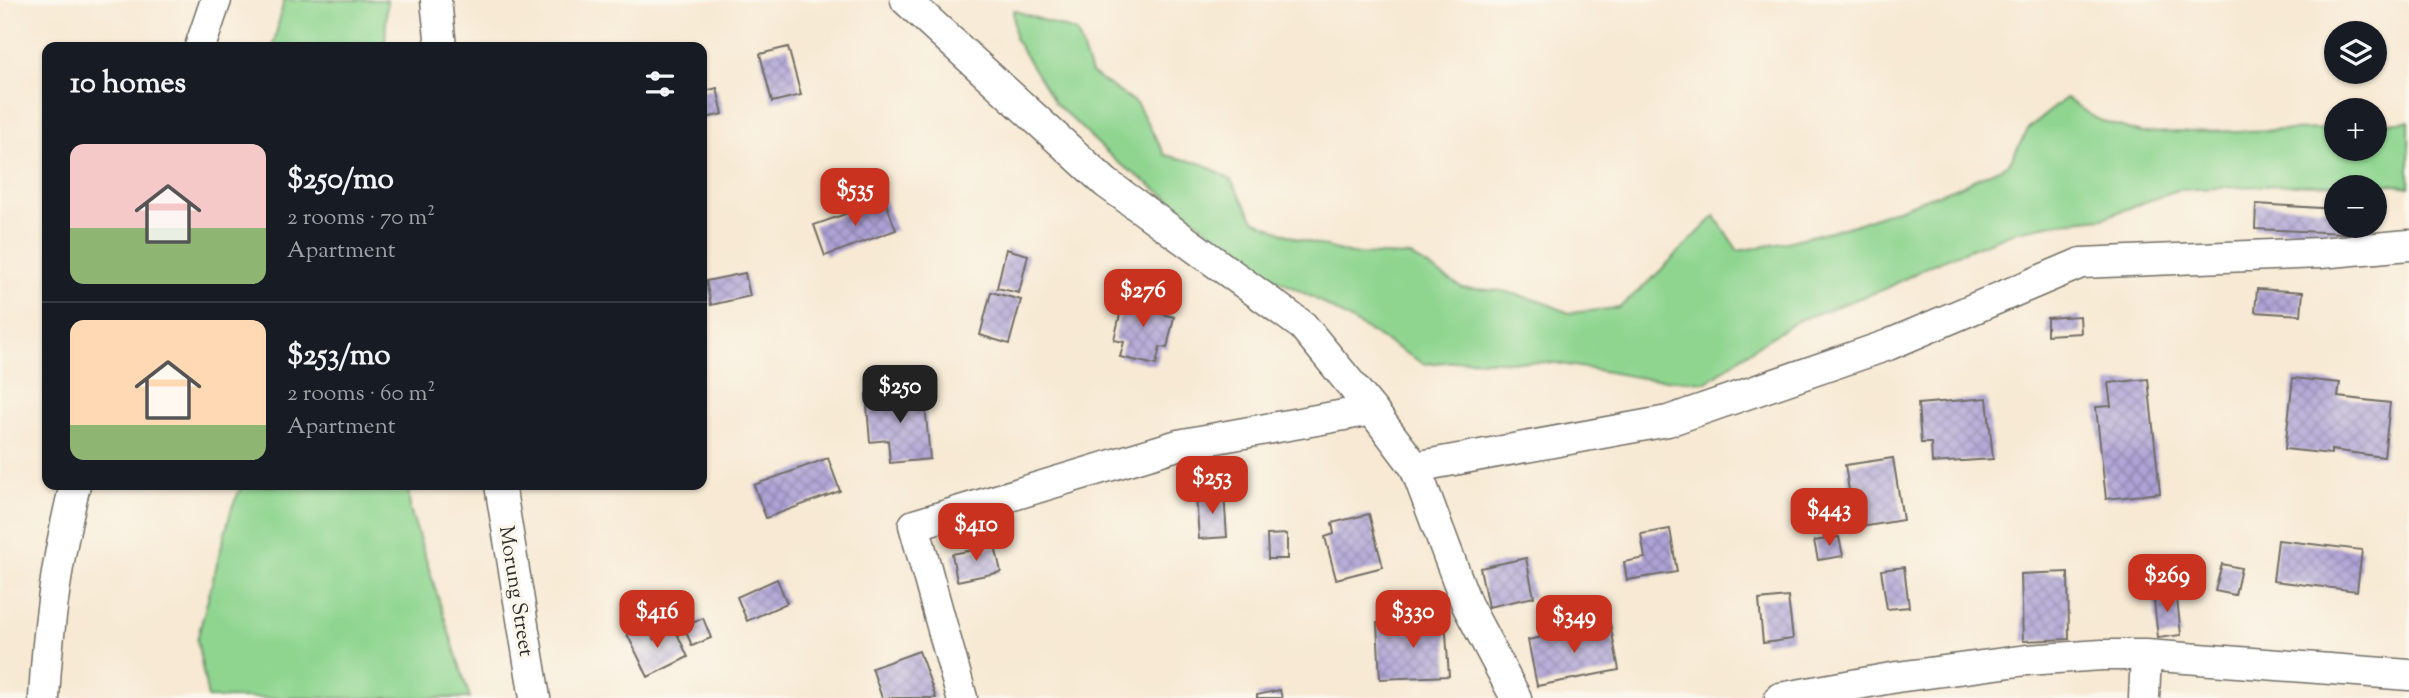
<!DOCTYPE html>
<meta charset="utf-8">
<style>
body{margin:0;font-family:"Sorts Mill Goudy",serif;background:#242831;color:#f1f3f6;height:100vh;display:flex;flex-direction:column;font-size:26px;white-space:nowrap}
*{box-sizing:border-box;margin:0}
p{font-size:23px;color:#9ea1a6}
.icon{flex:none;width:38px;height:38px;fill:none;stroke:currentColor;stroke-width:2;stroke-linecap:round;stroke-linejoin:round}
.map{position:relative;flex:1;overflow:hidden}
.sheet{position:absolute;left:42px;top:42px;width:665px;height:448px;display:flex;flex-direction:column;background:#171b24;border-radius:14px;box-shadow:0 2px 5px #0004}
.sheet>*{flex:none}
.tools{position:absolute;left:2324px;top:21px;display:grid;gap:14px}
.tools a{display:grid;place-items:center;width:63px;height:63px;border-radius:50%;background:#171b24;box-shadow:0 2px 5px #0004;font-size:35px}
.price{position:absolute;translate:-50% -60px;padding:0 16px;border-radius:14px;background:#c8321e;color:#fff;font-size:23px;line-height:46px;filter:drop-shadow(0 2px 4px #0008)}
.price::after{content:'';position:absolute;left:50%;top:42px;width:21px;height:16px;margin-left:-10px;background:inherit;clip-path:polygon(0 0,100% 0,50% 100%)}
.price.on{background:#222;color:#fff}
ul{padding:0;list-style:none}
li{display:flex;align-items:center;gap:21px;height:175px;padding:0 28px}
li+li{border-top:2px solid #363941}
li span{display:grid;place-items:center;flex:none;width:196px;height:140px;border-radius:14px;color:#555}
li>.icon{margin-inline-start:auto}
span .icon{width:84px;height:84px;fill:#fffc;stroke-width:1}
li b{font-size:30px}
h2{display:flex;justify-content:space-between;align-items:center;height:84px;padding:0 28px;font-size:30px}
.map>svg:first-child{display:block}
.grass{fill:#8fd590;stroke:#5d805e;stroke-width:2}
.building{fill:url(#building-cross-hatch)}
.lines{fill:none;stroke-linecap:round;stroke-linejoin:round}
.street-casing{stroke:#726e66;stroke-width:33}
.street{stroke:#fff;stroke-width:30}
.labels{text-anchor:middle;stroke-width:7;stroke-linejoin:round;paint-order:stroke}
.street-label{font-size:21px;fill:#2b2b2b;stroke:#fbf7ec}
</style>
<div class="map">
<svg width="2409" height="698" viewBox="0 0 2409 698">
<defs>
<pattern id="building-cross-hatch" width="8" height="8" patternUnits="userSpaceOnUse" patternTransform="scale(1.75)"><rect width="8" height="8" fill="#aea3d6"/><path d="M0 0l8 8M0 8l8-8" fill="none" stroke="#8e85ae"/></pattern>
</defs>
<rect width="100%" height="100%" fill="#fbf7ec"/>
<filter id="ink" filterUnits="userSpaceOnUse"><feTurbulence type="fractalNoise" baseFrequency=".0143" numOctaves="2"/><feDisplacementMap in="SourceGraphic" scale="14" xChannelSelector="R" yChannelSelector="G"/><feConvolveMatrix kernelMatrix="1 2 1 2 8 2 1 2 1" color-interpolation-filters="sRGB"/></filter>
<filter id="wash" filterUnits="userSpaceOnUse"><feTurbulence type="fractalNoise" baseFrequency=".00686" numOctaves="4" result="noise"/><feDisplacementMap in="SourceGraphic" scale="28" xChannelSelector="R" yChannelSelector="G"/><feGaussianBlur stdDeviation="1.57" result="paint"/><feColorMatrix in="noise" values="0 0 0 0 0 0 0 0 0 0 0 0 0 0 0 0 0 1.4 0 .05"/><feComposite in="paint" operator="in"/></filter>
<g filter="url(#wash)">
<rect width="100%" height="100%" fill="#f7e9d3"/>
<path class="grass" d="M284 0H387L385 47H273Z
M1013 10 1077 32 1091 73 1137 104 1165 155 1203 164 1231 180 1254 220 1295 238 1351 254 1411 256 1463 288 1503 291 1543 302 1569 313 1619 308 1654 277 1715 216 1738 251 1783 243 1854 225 1958 187 2008 165 2029 128 2066 98 2096 119 2141 133 2336 129V149H2375V124L2409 121V187L2391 184 2279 185 2177 190 2103 218 2064 222 2017 231 1935 263 1887 288 1797 321 1754 348 1707 382 1642 378 1556 363 1468 360 1424 364 1312 297 1255 269 1173 201 1115 160 1055 103 1015 39Z
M242 485H408L410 509 470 698H208L197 640 232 507Z"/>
<g id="blocks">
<path class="building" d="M788 47 801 95 772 102 760 54Z
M717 88 723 114 702 119V92Z
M885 200 896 230 825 256 814 225Z
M2256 204 2336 209V226H2366V234L2255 229Z
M1006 249 1028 255 1019 293 997 288Z
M745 273 750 296 711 305 706 281Z
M2257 289 2303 292 2301 315 2255 312Z
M991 292 1021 300 1009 344 980 335Z
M1125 293 1164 302 1162 314 1174 317 1167 348 1160 347 1156 365 1120 357 1124 342 1114 340Z
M2080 316 2081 333 2047 335V318Z
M2293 378 2340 383 2338 397 2390 403 2384 457 2331 450V454L2285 449Z
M2148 379 2160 493 2106 499 2096 407 2111 406 2108 383Z
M891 391 892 396 924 393 930 459 890 463 888 440 870 442 866 394Z
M1987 398 1993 459 1932 463 1931 443H1921L1918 404Z
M828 458 840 491 766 518 754 485Z
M1893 458 1903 520 1855 528 1845 465Z
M1224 493 1227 537 1199 539 1196 495Z
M1369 514 1383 567 1336 579 1325 537 1334 534 1332 523Z
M1670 529 1677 572 1627 580 1624 562 1645 558 1641 534Z
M1287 534V559H1268L1267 535Z
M1839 537 1843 556 1818 560 1814 541Z
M2278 540 2362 550 2357 591 2273 581Z
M995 546 1001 572 957 581 952 554Z
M1526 558 1534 597 1488 607 1480 568Z
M2222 564 2241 568 2235 595 2215 591Z
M1904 567 1909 607 1887 609 1881 570Z
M2068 572 2069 639 2023 641 2021 574Z
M777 579 787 603 747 621 737 597Z
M2176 590 2181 635 2158 638 2153 592Z
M1788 597 1793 639 1763 643 1759 600Z
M703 618 711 638 692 646 684 627Z
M1445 620 1449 676 1380 679 1377 623Z
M1610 623 1619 670 1537 686 1528 640Z
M646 624 654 640 675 629 688 657 648 677 627 634Z
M919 651 936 698H882L872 668Z
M1280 690 1282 698H1257V695Z"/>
</g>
</g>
<g filter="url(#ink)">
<use href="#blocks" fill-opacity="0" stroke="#726e66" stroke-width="2"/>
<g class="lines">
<g class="street-casing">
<path id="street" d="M436 0 441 47
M906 0 1106 183 1303 326 1372 410 1415 467 1467 605 1516 698
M200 47 216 0
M1415 467 1668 421 1888 345 2081 263 2320 253 2409 245
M500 485 535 698
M44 698C48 624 57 556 75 485
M962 698 914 525 1178 445 1372 410
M1780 698 1897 677 2027 660 2102 655H2146L2409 675
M2144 698 2146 655"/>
</g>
<use href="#street" class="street"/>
</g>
</g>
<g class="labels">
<g class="street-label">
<text transform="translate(517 591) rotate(81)" y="7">Morung Street</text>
</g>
</g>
</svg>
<div class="tools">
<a><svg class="icon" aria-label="layers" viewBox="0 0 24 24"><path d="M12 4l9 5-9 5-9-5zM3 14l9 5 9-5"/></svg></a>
<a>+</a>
<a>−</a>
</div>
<b class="price" style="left:855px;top:228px">$535</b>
<b class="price" style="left:1143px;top:329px">$276</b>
<b class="price on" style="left:900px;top:425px">$250</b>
<b class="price" style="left:1212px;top:516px">$253</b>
<b class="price" style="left:1829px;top:548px">$443</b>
<b class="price" style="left:976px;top:563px">$410</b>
<b class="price" style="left:2167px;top:614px">$269</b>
<b class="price" style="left:657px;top:650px">$416</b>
<b class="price" style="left:1413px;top:650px">$330</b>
<b class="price" style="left:1574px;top:655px">$349</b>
<section class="sheet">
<h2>10 homes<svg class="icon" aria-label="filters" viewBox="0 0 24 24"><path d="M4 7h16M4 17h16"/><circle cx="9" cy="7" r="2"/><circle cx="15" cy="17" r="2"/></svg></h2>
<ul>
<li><span style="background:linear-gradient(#f6c9c9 60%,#8fb573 0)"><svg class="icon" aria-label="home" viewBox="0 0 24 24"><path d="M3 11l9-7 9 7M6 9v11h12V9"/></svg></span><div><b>$250/mo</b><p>2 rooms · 70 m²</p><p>Apartment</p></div></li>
<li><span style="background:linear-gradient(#ffd9b3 75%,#8fb573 0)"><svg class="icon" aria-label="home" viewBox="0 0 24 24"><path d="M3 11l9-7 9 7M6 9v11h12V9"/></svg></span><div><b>$253/mo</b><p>2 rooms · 60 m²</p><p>Apartment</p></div></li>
</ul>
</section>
</div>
